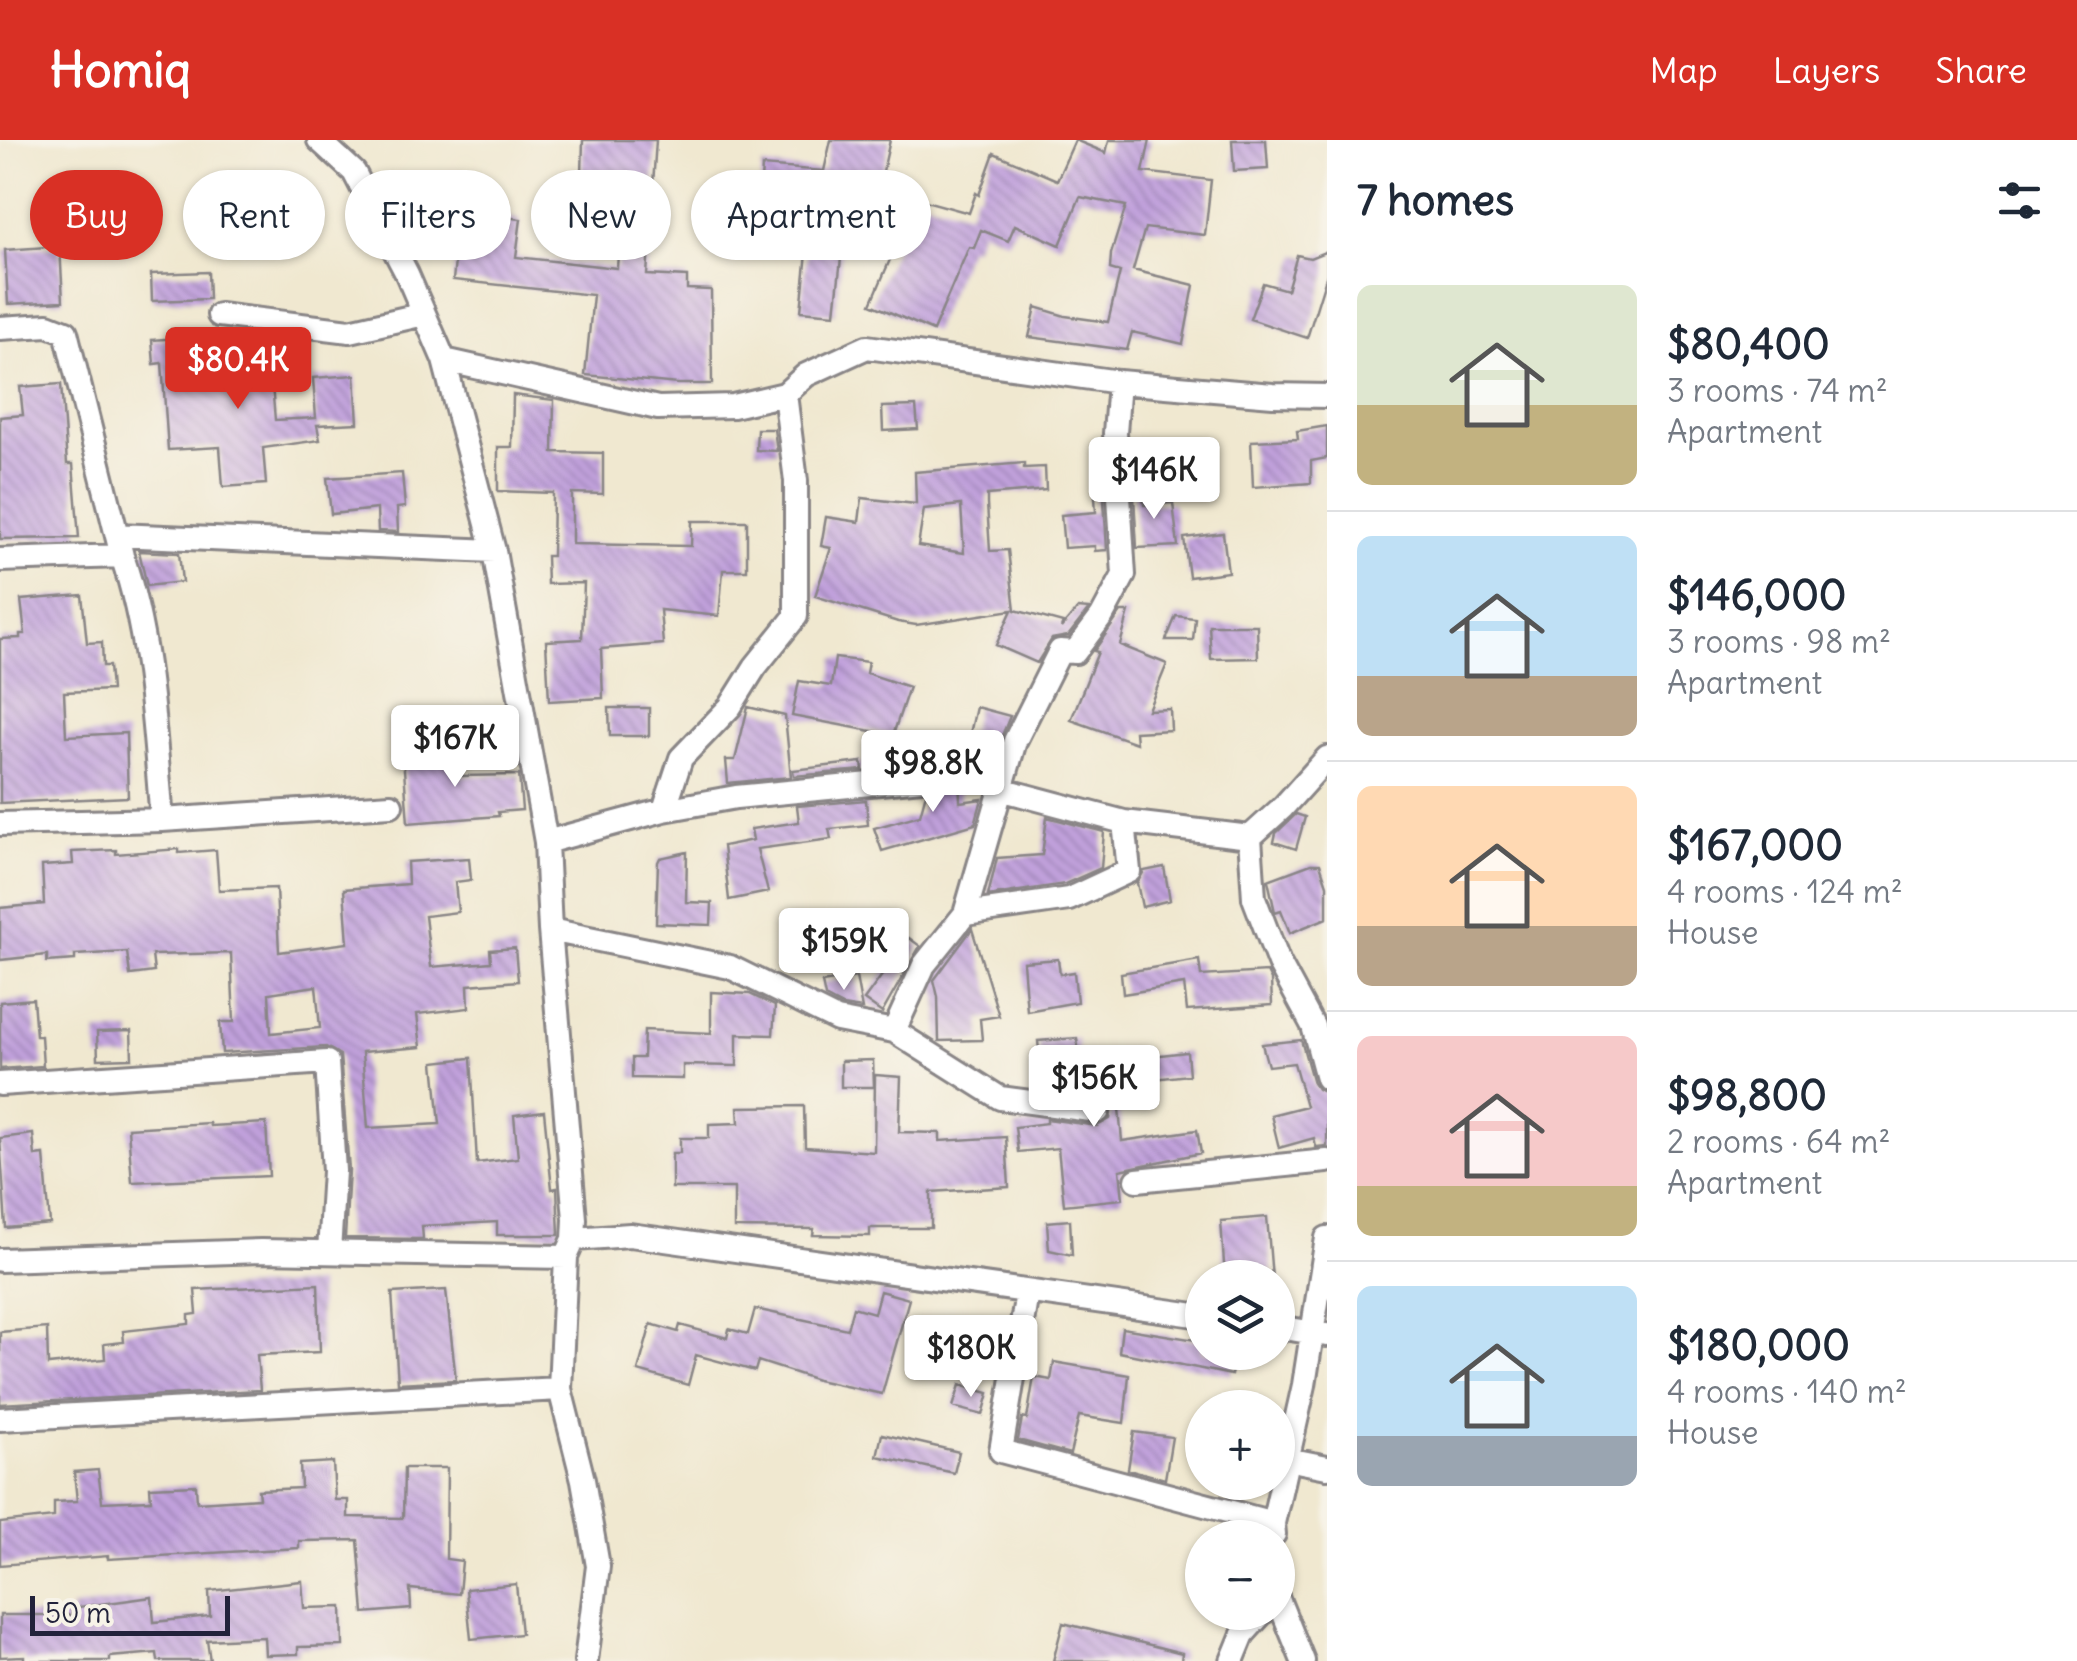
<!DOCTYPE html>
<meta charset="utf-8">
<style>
body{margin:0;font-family:Delius,sans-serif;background:#f6f6f7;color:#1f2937;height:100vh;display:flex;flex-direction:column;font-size:38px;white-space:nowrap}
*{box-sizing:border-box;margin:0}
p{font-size:32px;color:#747a83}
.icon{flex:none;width:55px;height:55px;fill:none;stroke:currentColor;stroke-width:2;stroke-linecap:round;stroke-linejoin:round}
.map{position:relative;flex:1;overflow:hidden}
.details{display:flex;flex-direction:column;background:#fff;width:750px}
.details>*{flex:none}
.guide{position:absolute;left:30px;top:30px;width:950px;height:90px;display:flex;gap:20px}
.fabs{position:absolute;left:1185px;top:1120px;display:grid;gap:20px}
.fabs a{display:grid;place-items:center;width:110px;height:110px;border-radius:50%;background:#fff;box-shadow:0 2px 8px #0004;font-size:50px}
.scale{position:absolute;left:30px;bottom:25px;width:200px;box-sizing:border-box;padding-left:10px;border:5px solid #22223b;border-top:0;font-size:28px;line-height:35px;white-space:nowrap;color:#22223b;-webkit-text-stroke:8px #f7f3e8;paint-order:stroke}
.price{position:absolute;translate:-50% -85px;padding:0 22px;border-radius:10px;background:#fff;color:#222;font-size:32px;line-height:65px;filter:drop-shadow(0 2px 5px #0008)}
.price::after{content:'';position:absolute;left:50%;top:60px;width:30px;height:22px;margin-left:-15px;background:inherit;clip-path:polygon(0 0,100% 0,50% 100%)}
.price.active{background:#d93025;color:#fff}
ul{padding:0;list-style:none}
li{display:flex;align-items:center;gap:30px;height:250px;padding:0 30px}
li+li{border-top:2px solid #e0e1e3}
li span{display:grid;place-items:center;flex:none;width:280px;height:200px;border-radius:15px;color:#555}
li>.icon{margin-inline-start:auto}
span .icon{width:120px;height:120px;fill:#fffc;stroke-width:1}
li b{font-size:42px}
h2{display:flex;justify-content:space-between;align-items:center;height:120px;padding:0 30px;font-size:42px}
.chip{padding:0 35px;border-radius:45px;background:#fff;box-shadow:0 2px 8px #0004;font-size:35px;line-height:90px}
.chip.active{background:#d93025;color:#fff}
header{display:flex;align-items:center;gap:60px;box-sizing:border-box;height:140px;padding:0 50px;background:#d93025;color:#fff}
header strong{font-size:48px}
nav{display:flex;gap:55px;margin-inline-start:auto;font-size:35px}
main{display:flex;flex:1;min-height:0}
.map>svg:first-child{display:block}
.building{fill:url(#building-back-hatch);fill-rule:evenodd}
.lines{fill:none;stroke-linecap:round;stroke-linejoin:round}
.minor-casing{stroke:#898586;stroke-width:28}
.minor{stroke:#fff;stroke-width:22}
</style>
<header>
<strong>Homiq</strong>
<nav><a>Map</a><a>Layers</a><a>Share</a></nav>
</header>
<main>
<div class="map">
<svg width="1327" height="1521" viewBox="0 0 1327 1521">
<defs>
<pattern id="building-back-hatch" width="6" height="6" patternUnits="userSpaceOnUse" patternTransform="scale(2.5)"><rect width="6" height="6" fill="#c1a1dc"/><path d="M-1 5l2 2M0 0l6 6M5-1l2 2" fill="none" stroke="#9c83b4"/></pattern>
</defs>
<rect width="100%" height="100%" fill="#f7f3e8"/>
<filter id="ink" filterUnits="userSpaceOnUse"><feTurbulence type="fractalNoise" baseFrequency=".01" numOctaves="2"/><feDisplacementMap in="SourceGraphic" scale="20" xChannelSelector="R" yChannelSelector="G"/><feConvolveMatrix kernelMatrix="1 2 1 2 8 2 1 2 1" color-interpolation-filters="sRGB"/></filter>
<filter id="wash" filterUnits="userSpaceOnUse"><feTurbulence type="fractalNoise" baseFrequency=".0048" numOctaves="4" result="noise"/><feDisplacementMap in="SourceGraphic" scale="40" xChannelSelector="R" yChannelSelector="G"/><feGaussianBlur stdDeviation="2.25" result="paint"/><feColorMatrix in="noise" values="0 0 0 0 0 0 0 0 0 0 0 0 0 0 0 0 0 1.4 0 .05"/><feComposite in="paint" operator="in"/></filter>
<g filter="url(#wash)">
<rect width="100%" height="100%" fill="#f0e8d0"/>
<g id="blocks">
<path class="building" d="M583 0H656L647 135 687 137V149L711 150 712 244H678L585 235 593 155 453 140 458 94 454 93 456 71 521 79 516 117 617 128 621 73 581 70Z
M831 0H890L879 49 849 43 835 174 801 171 809 93 758 89 762 26 824 31Z
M1075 0 1106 13 1109 0H1150L1143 32 1211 40 1205 95 1145 88 1133 130 1194 145 1183 204 1132 192 1127 210 1029 197 1036 167 1065 176 1108 182 1120 132 1110 129 1111 114 1126 66 1080 57 1060 105 1015 85 1008 101 981 90 974 108 969 107 933 191 871 164 901 94 884 89 890 69 908 56 969 73 976 53 979 55 994 13 1057 40Z
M1232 0H1266L1268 29 1234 31Z
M60 106 63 161 8 164 5 110Z
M1327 111V134L1307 198 1250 179 1263 143 1287 150 1297 115 1310 118Z
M208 132 209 159 152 161 151 134Z
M207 196 211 249 272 245 275 280 316 278 313 238 355 235 358 283 317 285 320 300 263 308 266 344 223 347 220 307 168 310 162 223 154 224 152 200Z
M61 244 67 324H73L79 398 0 399V277L23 275 20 247Z
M513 255 554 260 553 312 603 313V354L572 353V404L691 406 692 381H747V430H723L719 476 660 470 663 504 601 509 603 558 549 561 546 501 582 499 584 443 547 444 546 416H552L553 353 498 351V307H512Z
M916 266 918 289 883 291 882 267Z
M1327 286V318L1311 321V343L1253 347 1251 301 1298 299 1297 291Z
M757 289H774L777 311 756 310Z
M1024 323V328L1045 327 1046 350 987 355V364L990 411 1008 410 1015 470 1063 483 1061 488 1078 468 1089 469 1068 496 1052 499 1037 523 996 505 1012 470 916 485 898 482 815 456 831 408 821 406 826 377 859 382 862 358 916 364 915 332ZM961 365 964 413 918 406 924 369Z
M402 333 405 367 397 368 398 392 378 391 377 369 331 374 327 338Z
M1141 338 1144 365 1173 363 1178 406 1137 408 1133 339Z
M1103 342 1107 410 1095 411V406L1064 408 1061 375 1096 372 1094 343Z
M1223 393 1228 432 1189 437 1184 398Z
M139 411 179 413 182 442 147 446Z
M82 455 87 503 102 502 103 526H109L111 550 64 552 66 596 126 593 128 657 0 663V499L20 498V494H25L21 460Z
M1121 472H1129L1120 505 1167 524 1148 570 1170 569 1171 590 1135 592 1136 603 1071 580 1098 512 1094 511Z
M1176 476 1195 478 1193 500H1166Z
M1209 485H1257L1258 518 1211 519Z
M835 518 868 522 866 533 909 547 893 595 792 576 799 541 831 546Z
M748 567 785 576 791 637 728 643 726 620H735Z
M976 567 1010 576 997 608 968 603Z
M609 568H649V596H610Z
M458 611 460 636 519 635 522 670 498 672 499 676 408 683 403 616Z
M862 622 863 630 794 636 793 630Z
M945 630 959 632 960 662 982 659 975 684 882 711 874 688 920 675 926 653 934 648Z
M866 660 868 685 829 689 831 699 757 709 768 752 729 760 723 706 753 700 751 689 799 682 797 666Z
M1296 674 1305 677 1296 709 1274 702 1276 693Z
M1047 677 1104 692 1101 728 1065 744 988 756 997 718 1042 715Z
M179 709V713L216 710 219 750 276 748 279 812 348 803 344 749 408 744 407 722 469 718 471 740 455 742 458 772 425 776 431 827 491 822 490 810 515 808 518 841 468 845 469 868 417 874 421 907 362 912 368 988 440 984 434 922 471 918 477 1023 518 1018 514 975 544 971 552 1049 557 1048 559 1095H497V1082L422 1086 423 1099 345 1098 349 1030 340 915 326 907 222 913 220 882H234L231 813 152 815 154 832 130 835 127 812 75 815V820L47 822V815L0 820V768L44 764 42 726 73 724 72 712 116 710V714ZM316 846 320 888 271 893 269 853Z
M687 712 686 762 712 763 711 785 656 783 658 722 660 718Z
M1311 724H1320L1327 745V778L1290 793 1281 770 1275 772 1268 740Z
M1164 727 1170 760 1142 767 1137 743 1144 731Z
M972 789 999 876 980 879 982 900 939 901 938 857 934 840Z
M909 798 920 806 882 873 864 860Z
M1058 819 1060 834 1074 832 1077 862 1027 871 1023 822Z
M1199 820 1201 836 1267 832 1271 840 1272 865 1187 871 1184 844 1123 854 1121 833Z
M856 837 862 869 842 866 825 857 822 843Z
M711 852 750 854 775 866 773 895 737 894V926L683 925V939L632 938V918H643L644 890 711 893Z
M33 859 36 896H41L43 926 0 929V862Z
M131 891 132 918 98 919 97 892Z
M1077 898 1081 932 1128 927 1131 956 1118 958 1122 1001 1197 990 1201 1013 1120 1030 1123 1059 1064 1065 1058 1008 1018 1012 1015 987 1047 983V979L1097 986 1110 979 1112 966 1106 959 1043 949 1038 901Z
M1301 900 1313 943 1317 949 1327 953V1006L1316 1007 1314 998 1279 1008 1271 975 1306 966 1294 923 1268 926 1262 904Z
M1187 912 1189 935 1145 940 1143 917Z
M873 920 874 947H841V921Z
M875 935 901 937 899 992 940 993V1001L1006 997 1009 1047 931 1052V1088H870V1096L813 1095 814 1089 734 1088V1048H672V1013H680V998H709V984L739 983 738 967 804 966 805 1007 874 1012Z
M209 983 210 986 266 983 269 1036 132 1042 128 988Z
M33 994 35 1016 44 1015 50 1084 6 1088 0 998Z
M1267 1077 1272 1138H1225L1221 1081Z
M1070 1080 1072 1115 1049 1110 1047 1082Z
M318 1144 320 1212 257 1215 260 1250 0 1264V1192L47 1188 48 1225 105 1219 104 1204 124 1202 123 1191 189 1184V1175L197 1174 195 1150Z
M446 1150 456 1240 398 1243 392 1153Z
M880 1151 909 1159 882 1254 817 1240 758 1221 755 1231 696 1215 688 1245 638 1231 651 1184 678 1192 680 1185 727 1198 729 1189 748 1194 755 1169 847 1189 853 1167 874 1173Z
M1122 1188 1202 1201V1212H1236L1231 1235 1119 1212Z
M1054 1222 1129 1235 1124 1283 1079 1276 1070 1314 1018 1300 1022 1278 1027 1279 1034 1237 1051 1240Z
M960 1245 989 1253 983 1275 953 1267Z
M1134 1292 1172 1297 1165 1339 1128 1329Z
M882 1294 959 1312 954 1333 877 1316Z
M333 1322 335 1360H348V1377L403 1378 404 1328H447L446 1419 462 1421 459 1454 410 1449 411 1469 364 1473 358 1400 299 1401V1408L108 1419V1416L0 1425V1383L54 1377V1362L77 1361 74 1332 98 1330 102 1362 151 1360 150 1347 196 1345 197 1362 259 1358 258 1350 301 1348 300 1324Z
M302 1441 304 1468 342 1467 343 1506 298 1507V1514L265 1515 264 1497 207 1500 210 1521H158L157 1513 110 1517V1521H24V1516L0 1517V1475H72L71 1468 152 1457 154 1482 210 1476 209 1451Z
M516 1444 521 1494 471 1499 466 1449Z
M1063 1483 1182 1513 1181 1521H1053Z"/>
</g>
</g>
<g filter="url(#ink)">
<use href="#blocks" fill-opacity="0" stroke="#898586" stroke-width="2.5"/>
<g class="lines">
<g class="minor-casing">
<path id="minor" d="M319 0 354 32 407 134 444 220 494 411 546 702 550 790 575 1079 574 1099 566 1117 560 1249 583 1340 598 1426 586 1521
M219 175 350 191 424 174
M0 188 48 185 66 192 122 416C151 501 154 591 162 680
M444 220 658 268 733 266 785 254 806 235 867 207 1119 242 1273 255 1327 256
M117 395 494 411
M0 420 122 416
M1327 618 1283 667 1250 697 1254 758 1279 823 1313 886 1327 938
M1000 649 1124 682
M664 670 681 618 730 567 755 527 796 476V341L785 254
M0 684 162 680 391 665
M546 702 664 670 736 657 922 639 938 613 1007 625
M965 774 1015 601 1060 511 1075 512 1102 476 1124 435 1115 293 1119 242
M550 790 730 827 837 880 894 891 1000 958 1098 971
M894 891 924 825 965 774 1069 759 1129 731 1124 682 1250 697
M0 944 327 922 334 1031 329 1112
M1137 1040 1327 1021
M574 1099 630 1095 1202 1176
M0 1120 261 1111 566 1117
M1027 1153 1001 1311 1273 1383
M1278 1187 1327 1195
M0 1279 560 1249
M1287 1319 1327 1327
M1274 1394 1273 1383 1304 1245 1327 1098
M1278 1459 1303 1521
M1232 1521 1243 1494 1263 1472"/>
</g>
<use href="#minor" class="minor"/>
</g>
</g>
</svg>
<div class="fabs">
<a><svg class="icon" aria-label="layers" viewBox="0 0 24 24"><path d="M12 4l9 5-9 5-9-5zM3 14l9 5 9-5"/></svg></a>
<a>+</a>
<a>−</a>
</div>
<div class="scale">50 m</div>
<b class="price active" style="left:238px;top:272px">$80.4K</b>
<b class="price" style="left:1154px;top:382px">$146K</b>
<b class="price" style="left:455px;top:650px">$167K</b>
<b class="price" style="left:933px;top:675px">$98.8K</b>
<b class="price" style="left:844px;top:853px">$159K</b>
<b class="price" style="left:1094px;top:990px">$156K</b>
<b class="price" style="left:971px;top:1260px">$180K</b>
<div class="guide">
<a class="chip active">Buy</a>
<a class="chip">Rent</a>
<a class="chip">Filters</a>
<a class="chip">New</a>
<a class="chip">Apartment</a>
</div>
</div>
<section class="details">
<h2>7 homes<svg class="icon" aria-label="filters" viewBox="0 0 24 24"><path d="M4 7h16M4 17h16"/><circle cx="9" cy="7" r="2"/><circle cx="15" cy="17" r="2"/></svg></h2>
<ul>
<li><span style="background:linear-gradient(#dfe7d0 60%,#c2b280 0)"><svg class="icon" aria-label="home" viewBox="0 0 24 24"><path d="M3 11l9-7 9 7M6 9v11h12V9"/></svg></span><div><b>$80,400</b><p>3 rooms · 74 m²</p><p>Apartment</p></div></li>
<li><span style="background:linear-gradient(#bfe0f5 70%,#b9a48a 0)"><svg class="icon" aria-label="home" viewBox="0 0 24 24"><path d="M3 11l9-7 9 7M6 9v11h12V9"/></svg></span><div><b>$146,000</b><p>3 rooms · 98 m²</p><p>Apartment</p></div></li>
<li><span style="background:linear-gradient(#ffd9b3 70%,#b9a48a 0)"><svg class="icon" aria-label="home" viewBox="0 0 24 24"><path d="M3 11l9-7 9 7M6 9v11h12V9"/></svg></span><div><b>$167,000</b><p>4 rooms · 124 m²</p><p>House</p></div></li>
<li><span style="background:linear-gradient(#f6c9c9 75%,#c2b280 0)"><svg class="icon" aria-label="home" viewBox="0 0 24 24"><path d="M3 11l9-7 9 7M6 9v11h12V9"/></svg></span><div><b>$98,800</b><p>2 rooms · 64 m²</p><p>Apartment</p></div></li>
<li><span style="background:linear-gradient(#bfe0f5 75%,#9aa5b1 0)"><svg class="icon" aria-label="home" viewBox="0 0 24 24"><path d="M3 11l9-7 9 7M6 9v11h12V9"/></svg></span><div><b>$180,000</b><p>4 rooms · 140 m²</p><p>House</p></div></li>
</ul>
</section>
</main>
